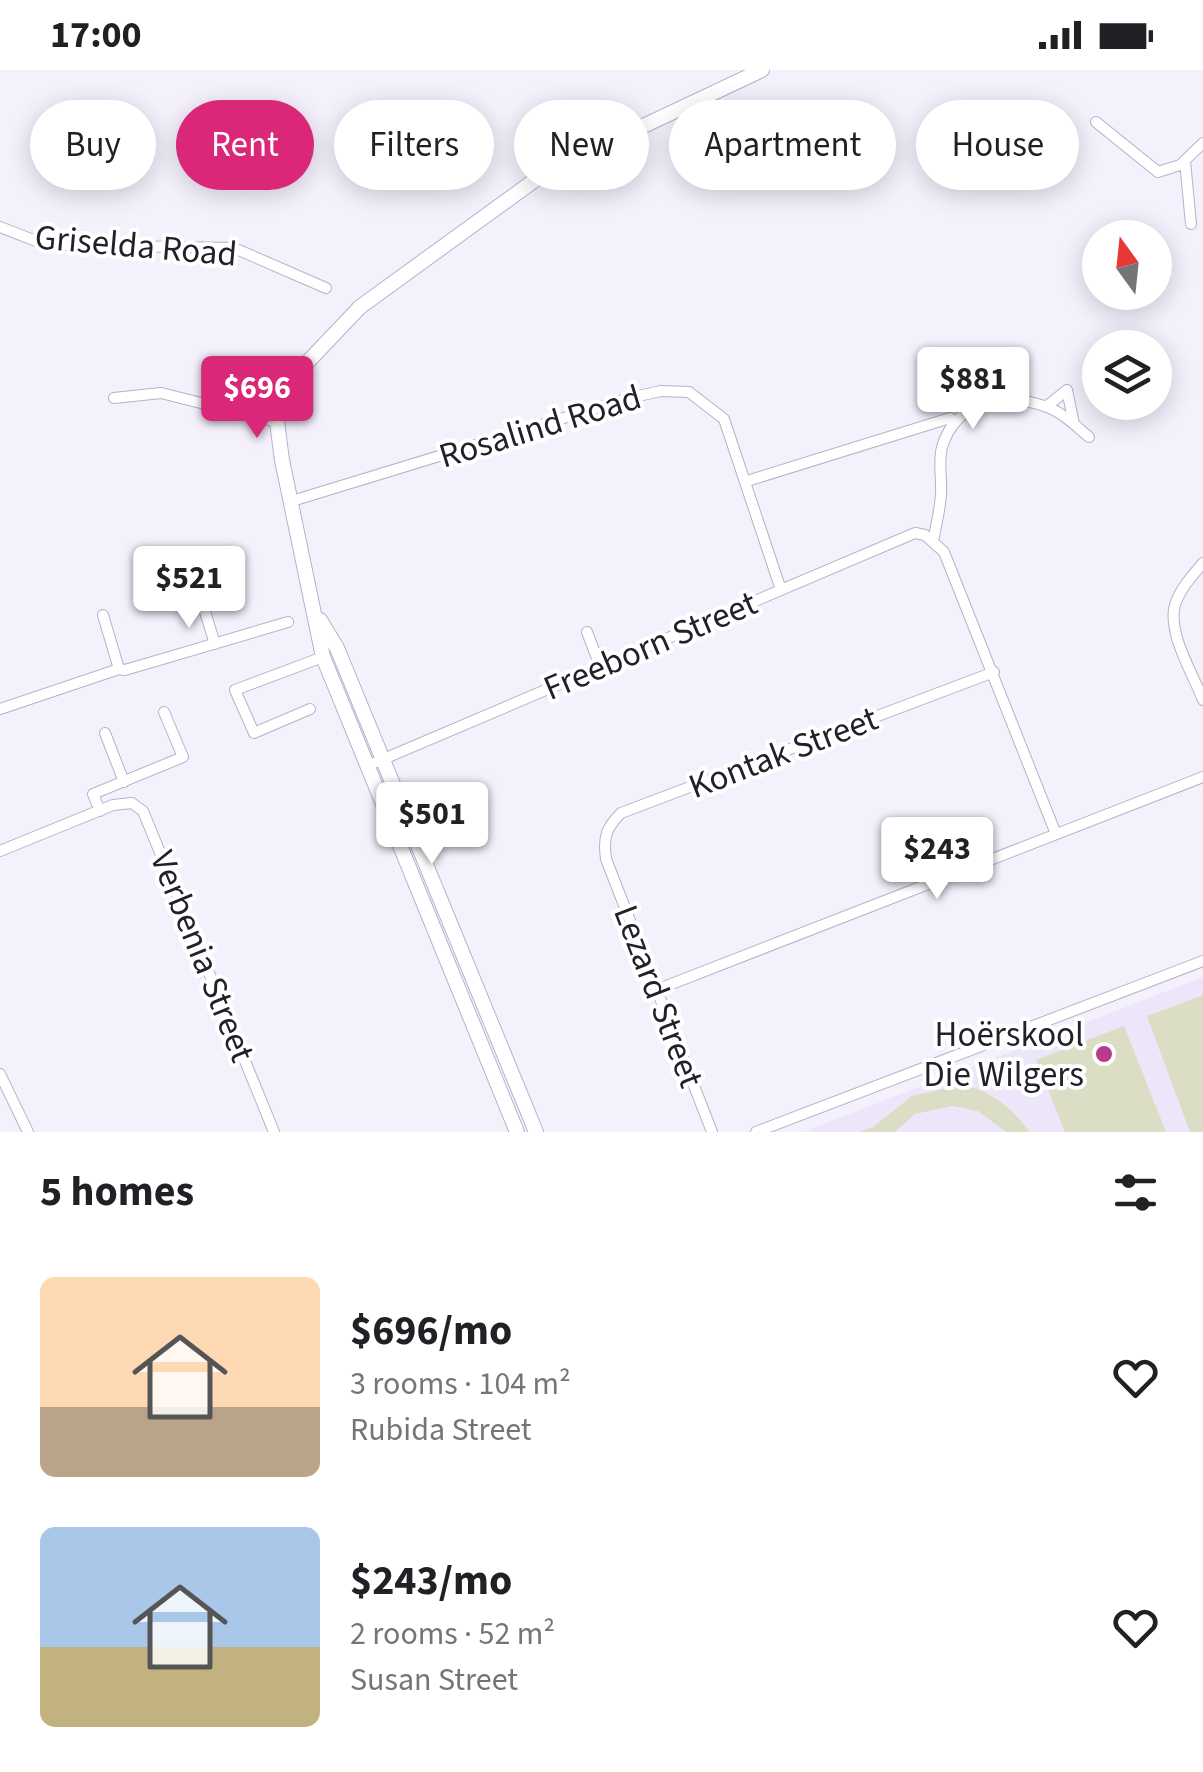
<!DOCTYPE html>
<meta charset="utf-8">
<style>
body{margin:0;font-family:"Source Sans 3",sans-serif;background:#f6f6f6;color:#202124;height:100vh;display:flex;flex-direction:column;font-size:38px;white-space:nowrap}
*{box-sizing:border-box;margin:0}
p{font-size:32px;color:#757577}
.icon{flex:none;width:55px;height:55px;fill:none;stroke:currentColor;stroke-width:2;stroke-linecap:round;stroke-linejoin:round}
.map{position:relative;height:1062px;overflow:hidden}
.drawer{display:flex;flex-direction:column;background:#fff;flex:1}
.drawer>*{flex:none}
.top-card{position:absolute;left:30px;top:30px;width:1145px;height:90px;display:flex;gap:20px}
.needle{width:65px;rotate:345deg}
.tools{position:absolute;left:1082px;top:150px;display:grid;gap:20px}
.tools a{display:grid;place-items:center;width:90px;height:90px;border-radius:50%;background:#fff;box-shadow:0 5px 25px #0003;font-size:50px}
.price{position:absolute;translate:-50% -85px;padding:0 22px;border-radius:10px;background:#fff;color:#222;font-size:32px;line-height:65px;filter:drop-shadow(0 2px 5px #0008)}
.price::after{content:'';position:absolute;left:50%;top:60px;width:30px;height:22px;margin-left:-15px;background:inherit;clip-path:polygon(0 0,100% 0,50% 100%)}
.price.selected{background:#db2777;color:#fff}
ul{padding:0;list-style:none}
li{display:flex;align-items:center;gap:30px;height:250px;padding:0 40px}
li span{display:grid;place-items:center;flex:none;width:280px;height:200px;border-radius:15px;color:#555}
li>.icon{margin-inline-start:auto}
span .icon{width:120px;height:120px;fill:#fffc;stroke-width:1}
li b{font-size:42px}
h2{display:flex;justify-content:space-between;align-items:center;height:120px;padding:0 40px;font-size:42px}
.tag{padding:0 35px;border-radius:45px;background:#fff;box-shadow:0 5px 25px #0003;font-size:35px;line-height:90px}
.tag.selected{background:#db2777;color:#fff}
.status{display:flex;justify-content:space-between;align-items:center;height:70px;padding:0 50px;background:#fff;direction:ltr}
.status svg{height:28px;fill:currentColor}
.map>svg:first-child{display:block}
.education{fill:#ede5fa}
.green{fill:#dbddc5}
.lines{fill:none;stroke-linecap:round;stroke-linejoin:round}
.minor-casing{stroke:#b6b1cc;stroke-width:12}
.tertiary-casing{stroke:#b6b1cc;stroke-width:16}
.minor{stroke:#fff;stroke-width:10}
.tertiary{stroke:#fff;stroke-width:14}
.poi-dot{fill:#b93b89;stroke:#fff;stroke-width:4}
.labels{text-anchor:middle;stroke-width:8;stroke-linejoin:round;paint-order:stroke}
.street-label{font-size:35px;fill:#22202a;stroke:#fff}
.poi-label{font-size:35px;fill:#22202a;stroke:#fff;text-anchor:end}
</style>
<div class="status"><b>17:00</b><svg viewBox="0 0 49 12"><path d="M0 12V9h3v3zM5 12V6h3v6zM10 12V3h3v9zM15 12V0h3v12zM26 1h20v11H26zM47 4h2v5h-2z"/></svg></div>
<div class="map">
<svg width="1203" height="1062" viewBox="0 0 1203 1062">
<rect width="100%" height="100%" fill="#f4f1fd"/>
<path class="education" d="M1203 907V1062H804L808 1060Z"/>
<path class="green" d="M1203 925V1062H1190L1147 946Z
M1124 956 1166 1062H1065L1036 990Z
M961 1015C989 1019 1014 1039 1029 1062H1006L978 1041 952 1036 915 1044 895 1062H859L873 1057 912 1026Z"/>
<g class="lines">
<g class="minor-casing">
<path id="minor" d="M1096 52 1158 102 1180 95 1203 73
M1185 91 1191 154
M0 157 36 171 65 175 234 178 326 218
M114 328 161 323 277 352
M1047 336 1067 320 1074 354
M747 411 950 348
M292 431 629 328 661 321 689 322 724 349 781 520
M933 471C936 456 940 440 941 424 942 408 938 393 942 377 956 331 1003 322 1044 336 1061 341 1076 356 1089 367
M1203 493C1192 506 1177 522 1174 539 1170 568 1193 604 1203 630
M197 516 215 574
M103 545 119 599 125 600 288 552
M587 562 600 596
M0 639 119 599
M310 639 254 663 235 620 323 587
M105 663 124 712
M367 696 915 463 925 465 944 482 1056 764
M100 741 93 724 183 687 164 642
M0 781 113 735 132 733 143 741 274 1062
M656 920 1203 707
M0 1004 28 1062
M712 1062 606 789C603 767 606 758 621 743L994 602
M756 1062 1203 891"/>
</g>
<g class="tertiary-casing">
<path id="tertiary" d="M320 550 337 578 536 1062
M517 1062 323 587 282 390 277 352 281 333 302 298 360 237 546 102 762 0"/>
</g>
<use href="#minor" class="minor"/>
<use href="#tertiary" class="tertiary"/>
</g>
<circle class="poi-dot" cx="1104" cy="984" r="10"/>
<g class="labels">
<g class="street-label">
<text transform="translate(136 175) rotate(5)" y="12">Griselda Road</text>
<text transform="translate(540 356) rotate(-17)" y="12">Rosalind Road</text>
<text transform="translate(650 575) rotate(-23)" y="12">Freeborn Street</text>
<text transform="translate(783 682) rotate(-21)" y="12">Kontak Street</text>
<text transform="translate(203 886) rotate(68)" y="12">Verbenia Street</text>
<text transform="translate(659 926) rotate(69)" y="12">Lezard Street</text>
</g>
<g class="poi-label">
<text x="1084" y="976">Hoërskool<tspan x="1084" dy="40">Die Wilgers</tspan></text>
</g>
</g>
</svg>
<div class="tools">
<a><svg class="needle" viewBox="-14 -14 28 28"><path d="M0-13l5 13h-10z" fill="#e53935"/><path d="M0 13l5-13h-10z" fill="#757577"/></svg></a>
<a><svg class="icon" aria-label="layers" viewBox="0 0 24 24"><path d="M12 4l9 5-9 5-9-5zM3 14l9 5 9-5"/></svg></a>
</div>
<b class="price" style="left:973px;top:362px">$881</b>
<b class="price selected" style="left:257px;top:371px">$696</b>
<b class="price" style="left:189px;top:561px">$521</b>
<b class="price" style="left:432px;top:797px">$501</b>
<b class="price" style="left:937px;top:832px">$243</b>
<div class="top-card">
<a class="tag">Buy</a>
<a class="tag selected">Rent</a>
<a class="tag">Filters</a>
<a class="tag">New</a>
<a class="tag">Apartment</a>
<a class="tag">House</a>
</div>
</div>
<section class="drawer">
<h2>5 homes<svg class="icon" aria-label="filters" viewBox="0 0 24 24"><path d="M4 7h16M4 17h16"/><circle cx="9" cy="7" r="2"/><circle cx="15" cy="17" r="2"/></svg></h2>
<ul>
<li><span style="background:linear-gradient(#ffd9b3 65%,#b9a48a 0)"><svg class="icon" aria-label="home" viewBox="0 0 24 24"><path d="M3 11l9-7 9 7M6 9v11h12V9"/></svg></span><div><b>$696/mo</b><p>3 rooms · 104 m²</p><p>Rubida Street</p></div><svg class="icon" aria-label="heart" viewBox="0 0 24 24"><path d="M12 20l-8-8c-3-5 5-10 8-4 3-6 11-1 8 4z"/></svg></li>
<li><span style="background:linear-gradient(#a9c7e8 60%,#c2b280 0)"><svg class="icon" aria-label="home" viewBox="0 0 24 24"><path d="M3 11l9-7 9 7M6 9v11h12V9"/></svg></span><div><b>$243/mo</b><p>2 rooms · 52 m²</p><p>Susan Street</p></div><svg class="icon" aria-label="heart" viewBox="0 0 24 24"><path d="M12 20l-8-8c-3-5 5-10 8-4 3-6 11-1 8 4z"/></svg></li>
</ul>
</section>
